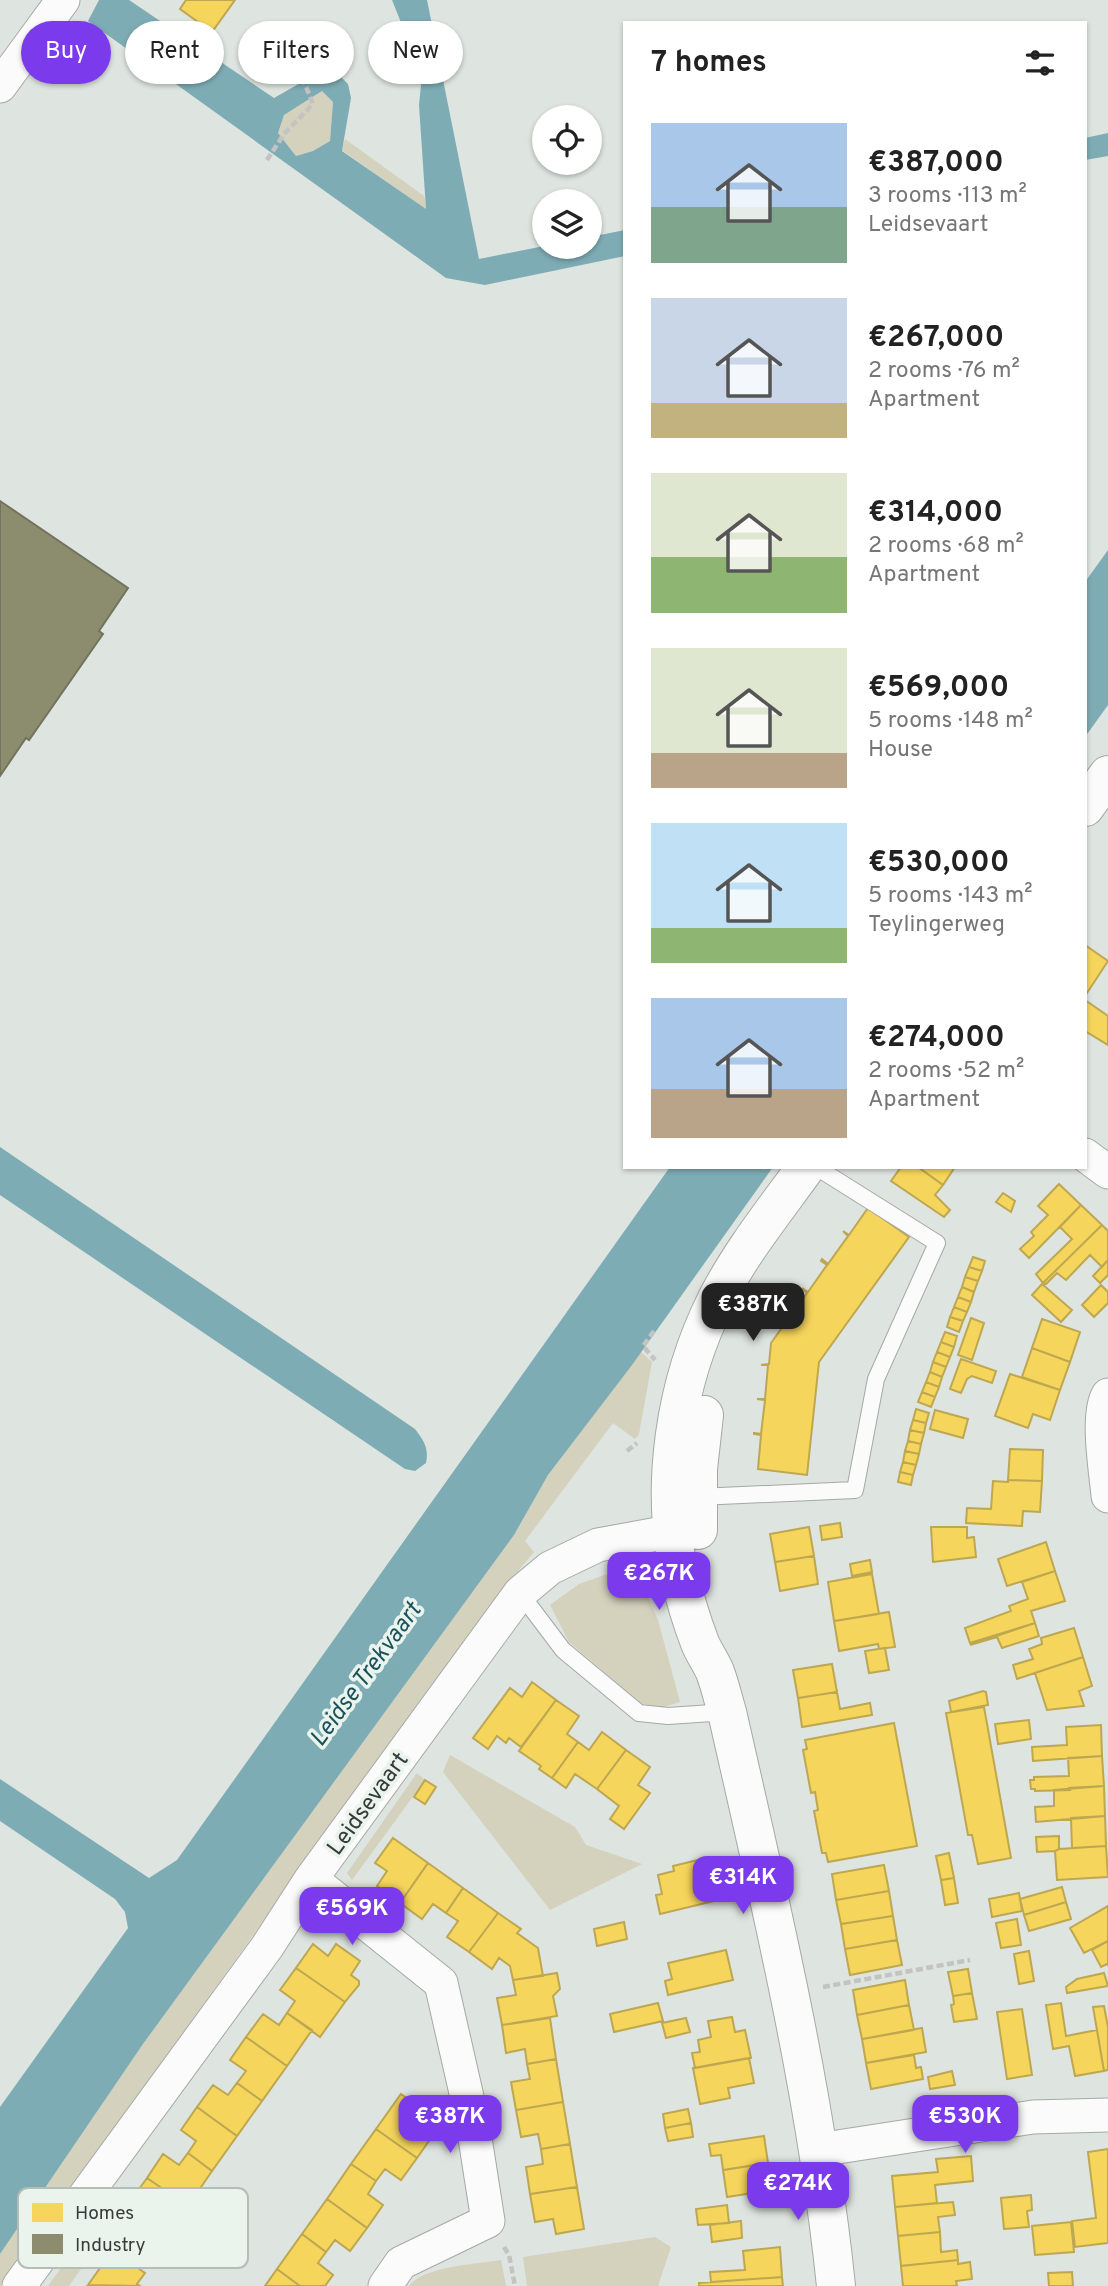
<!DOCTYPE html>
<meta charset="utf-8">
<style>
body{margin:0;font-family:Overpass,sans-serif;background:#f6f6f6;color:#222;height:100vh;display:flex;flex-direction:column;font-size:26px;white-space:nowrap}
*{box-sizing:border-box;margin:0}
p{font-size:23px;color:#767676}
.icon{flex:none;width:38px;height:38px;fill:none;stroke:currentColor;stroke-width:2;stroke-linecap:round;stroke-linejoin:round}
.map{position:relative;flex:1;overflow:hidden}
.panel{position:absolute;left:623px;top:21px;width:464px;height:1148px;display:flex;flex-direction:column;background:#fff;border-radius:0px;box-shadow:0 2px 5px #0004}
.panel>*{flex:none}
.hud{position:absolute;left:21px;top:21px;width:497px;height:63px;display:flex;gap:14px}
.tools{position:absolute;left:532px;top:105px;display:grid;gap:14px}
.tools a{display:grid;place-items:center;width:70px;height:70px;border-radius:50%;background:#fff;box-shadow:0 2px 5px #0004;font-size:35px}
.price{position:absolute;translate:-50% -60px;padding:0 16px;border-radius:14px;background:#7c3aed;color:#fff;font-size:23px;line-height:46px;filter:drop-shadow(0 2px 4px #0008)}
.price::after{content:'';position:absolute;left:50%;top:42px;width:21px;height:16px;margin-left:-10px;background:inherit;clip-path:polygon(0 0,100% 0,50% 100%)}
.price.selected{background:#222;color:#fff}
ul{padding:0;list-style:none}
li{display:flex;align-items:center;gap:21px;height:175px;padding:0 28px}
li span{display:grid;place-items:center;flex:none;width:196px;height:140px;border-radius:0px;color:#555}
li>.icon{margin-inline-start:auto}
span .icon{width:84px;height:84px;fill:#fffc;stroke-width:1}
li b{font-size:30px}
h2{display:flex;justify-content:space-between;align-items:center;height:84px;padding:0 28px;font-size:30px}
.pill{padding:0 24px;border-radius:32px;background:#fff;box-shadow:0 2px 5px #0004;font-size:24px;line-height:63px}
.pill.selected{background:#7c3aed;color:#fff}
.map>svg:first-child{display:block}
.green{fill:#d4d1bd}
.water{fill:#7eacb4;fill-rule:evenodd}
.homes{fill:#f6d55c;stroke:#bda751;stroke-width:2}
.industry{fill:#8c8c6e;stroke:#73745e;stroke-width:2}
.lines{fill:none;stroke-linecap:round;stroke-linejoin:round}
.lane-casing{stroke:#a5a9a6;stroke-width:18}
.street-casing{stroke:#a5a9a6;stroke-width:35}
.secondary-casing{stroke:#a5a9a6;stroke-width:40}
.path{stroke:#c2c3c2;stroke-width:4.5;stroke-dasharray:7 3.5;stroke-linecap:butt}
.lane{stroke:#fafbfa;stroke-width:16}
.street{stroke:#fafbfa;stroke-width:33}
.secondary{stroke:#fafbfa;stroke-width:38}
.labels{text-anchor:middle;stroke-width:7;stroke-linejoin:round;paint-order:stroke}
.street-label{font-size:23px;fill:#383c38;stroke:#eaf4ec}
.water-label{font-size:24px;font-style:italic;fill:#1b525d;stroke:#eaf4ec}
.key{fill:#eaf4ec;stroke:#b5bdb6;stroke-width:2}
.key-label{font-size:19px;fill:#383c38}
</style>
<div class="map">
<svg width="1108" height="2286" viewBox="0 0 1108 2286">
<rect width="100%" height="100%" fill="#dee4e0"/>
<path class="green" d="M322 91 333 102 330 141 313 151 296 156 278 133 284 115Z
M345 139 424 196 427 210 342 150Z
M641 1352 652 1362 639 1434 635 1439 613 1423 525 1541 534 1552 500 1593 0 2286V2254L143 2044 514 1535 548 1475Z
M616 1571 639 1576 658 1620 680 1702 660 1708 640 1703 569 1642 550 1605 579 1584Z
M450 1755 575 1827 586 1845 642 1864 550 1910 443 1772Z
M417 1773 425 1780 352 1880 347 1873Z
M104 2209 117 2218 69 2286H48Z
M655 2237 671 2247 658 2286H527L523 2257Z
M501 2260 506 2286H409C424 2266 477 2264 501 2260Z"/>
<path class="water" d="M99 0H129L274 98 330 66 348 84 351 98 342 151 426 209 419 105 422 75 392 0H427L479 259 544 246 590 247V237L625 230V256L485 285 446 278 88 21ZM322 91 333 102 330 141 313 151 296 156 278 133 284 115Z
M1108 133V156L1085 160V138Z
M1108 550V705L1085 737V582Z
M0 1147 415 1429C424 1441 429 1448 426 1463L415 1471 405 1469 0 1195Z
M670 1167H773L632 1365 548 1475 514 1535 143 2044 0 2254V2107L128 1928 125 1912 115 1899 0 1821V1779L149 1878 177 1860Z"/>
<path class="homes" d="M186 0H235L212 32 180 9Z
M1085 945 1108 961 1085 996Z
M1085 1000 1108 1016V1045L1085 1031Z
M901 1167H918L943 1185 935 1195 950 1210 944 1217 891 1181Z
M918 1167H955L943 1185Z
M1059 1184 1081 1205 1029 1258 1020 1249 1034 1236 1031 1232 1048 1215 1038 1206Z
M1003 1193 1015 1201 1011 1212 996 1202Z
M1081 1205 1102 1225 1043 1283 1036 1274 1072 1239 1060 1227Z
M868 1208 909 1237 819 1362 807 1475 758 1469 761 1435 754 1434V1433L761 1434 765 1400 757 1399H765L768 1365H761L769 1364 771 1343 786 1322 780 1318 781 1316 787 1321 807 1293 802 1288 808 1292 827 1265 821 1261 822 1259 828 1264 848 1236 843 1231 849 1235Z
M1102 1225 1108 1231V1260L1102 1267 1090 1255 1066 1280 1057 1273 1046 1284 1043 1283Z
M973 1257 985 1261 982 1271 969 1267Z
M1108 1260V1275L1100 1283 1093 1276Z
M969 1267 982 1271 978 1281 965 1277Z
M965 1277 978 1281 974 1292 962 1287Z
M1042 1284 1072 1310 1061 1322 1032 1295Z
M1101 1285 1108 1292V1303L1094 1317 1082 1305Z
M962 1287 974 1292 971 1302 958 1297Z
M958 1297 971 1302 967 1312 954 1307Z
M954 1307 967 1312 963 1321 950 1317Z
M950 1317 963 1321 959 1332 947 1327Z
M971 1318 984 1323 972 1360 958 1355Z
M1042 1319 1080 1332 1070 1362 1032 1348Z
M945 1332 957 1336 954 1347 941 1342Z
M941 1342 954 1347 950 1357 937 1352Z
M1032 1348 1070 1362 1060 1390 1022 1377Z
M937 1352 950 1357 946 1367 933 1362Z
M961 1359 996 1371 992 1383 972 1376 967 1379 961 1393 950 1389Z
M933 1362 946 1367 942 1377 930 1372Z
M930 1372 942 1377 939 1387 926 1382Z
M1010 1374 1060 1390 1050 1420 1033 1414 1028 1428 995 1416Z
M926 1382 939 1387 935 1397 922 1392Z
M922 1392 935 1397 931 1407 918 1402Z
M916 1409 929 1413 926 1423 913 1420Z
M935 1410 968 1419 963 1438 930 1429Z
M913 1420 926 1423 924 1433 910 1430Z
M910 1430 924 1433 921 1444 908 1441Z
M908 1441 921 1444 919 1454 905 1451Z
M1010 1449 1043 1450 1042 1481 1008 1480Z
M905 1451 919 1454 916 1465 903 1462Z
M903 1462 916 1465 913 1475 900 1472Z
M900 1472 913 1475 911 1485 898 1482Z
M1008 1480 1042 1481 1040 1512 1023 1511 1022 1526 966 1523 967 1508 991 1509 993 1481 1008 1482Z
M840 1523 842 1537 822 1540 820 1526Z
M809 1527 814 1556 775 1562 770 1534Z
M931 1527H967V1538L974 1537 976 1557 933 1562Z
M1046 1542 1055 1571 1007 1586 998 1559Z
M814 1556 818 1584 780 1591 775 1562Z
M870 1560 872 1572 852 1576 850 1564Z
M1055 1571 1065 1601 1031 1611 1035 1623 970 1643 965 1628 1011 1611 1009 1606 1028 1599 1022 1582Z
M872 1574 879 1614 834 1621 828 1582Z
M889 1612 895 1647 879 1649 878 1644 839 1651 834 1621Z
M1035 1623 1039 1636 1002 1648 997 1637 970 1645Z
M1074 1628 1083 1657 1017 1679 1013 1665 1033 1659 1029 1649 1042 1644 1041 1638Z
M885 1648 889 1670 869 1673 865 1651Z
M1083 1657 1092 1686 1079 1691 1084 1706 1047 1710 1035 1673Z
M832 1664 837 1692 798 1698 793 1670Z
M532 1682 556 1700 521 1747 509 1738 506 1743 497 1736 488 1749 473 1738 510 1688 522 1697Z
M983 1691 986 1692 988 1705 951 1712 949 1701Z
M837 1692 840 1709 870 1703 872 1715 802 1727 798 1698Z
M556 1700 579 1716 567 1734 578 1742 552 1778 539 1769 541 1766 519 1751Z
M984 1707 1011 1858 978 1864 972 1835H968L946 1713Z
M1029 1720 1031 1739 998 1744 995 1724Z
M894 1723 917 1846 828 1862 826 1853H822L814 1811 818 1810 815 1792 811 1793 803 1750 807 1749 805 1740Z
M1101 1725 1102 1756 1033 1761 1032 1747 1067 1745 1066 1727Z
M602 1732 626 1750 597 1789 575 1774 566 1788 552 1778 578 1742 589 1750Z
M626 1750 650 1767 638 1785 650 1793 624 1829 610 1819 619 1806 597 1789Z
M1102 1756 1104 1786 1069 1788 1070 1790 1035 1791V1789H1031L1030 1780H1034V1777L1069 1776 1068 1758Z
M425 1780 436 1787 425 1804 414 1797Z
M1104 1786 1105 1816 1036 1822 1035 1807 1054 1806V1790Z
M1105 1816 1106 1846 1072 1848 1071 1818Z
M1059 1836V1849L1055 1851 1037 1852 1036 1837Z
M393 1838 428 1863 400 1903 377 1886 387 1871 375 1863Z
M1106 1846 1108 1877 1057 1880 1055 1851 1059 1849Z
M949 1853 954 1878 941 1880 936 1856Z
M702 1859 704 1865 706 1864 714 1901 660 1914 656 1895 662 1894 658 1875 674 1871 673 1866Z
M428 1863 463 1888 446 1913 433 1904 422 1919 400 1903Z
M884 1865 889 1891 836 1900 832 1874Z
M954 1878 958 1903 945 1905 941 1880Z
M1062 1887 1066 1902 1024 1915 1020 1899Z
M463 1888 498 1913 469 1952 447 1937 458 1921 446 1913Z
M889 1891 893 1916 841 1924 836 1900Z
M1019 1893 1022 1911 992 1917 989 1899Z
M1066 1902 1071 1919 1029 1931 1024 1915Z
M1108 1906V1941L1084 1953 1070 1928Z
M498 1913 521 1929 517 1933 538 1948 543 1976 513 1980 510 1966 499 1958 492 1969 469 1952Z
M893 1916 897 1940 845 1949 841 1924Z
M1017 1919 1021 1945 1001 1948 996 1923Z
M624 1922 627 1939 597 1946 594 1929Z
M897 1940 902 1965 850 1975 845 1949Z
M1108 1941V1965L1107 1964 1101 1967 1092 1950Z
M313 1944 328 1956 336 1944 360 1961 351 1975 359 1981V1985L345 2002 296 1968Z
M726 1950 733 1980 668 1995 665 1981 672 1979 668 1963Z
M1029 1951 1034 1981 1019 1984 1014 1954Z
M296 1968 345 2002 320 2037 287 2013 295 2001 280 1990Z
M968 1969 972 1993 953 1996 948 1972Z
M557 1973 560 1989 553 1996 557 2016 502 2025 497 1998 516 1995 513 1980Z
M1104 1973 1108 1986 1067 1993 1066 1987 1077 1979Z
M905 1980 909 2005 857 2015 853 1990Z
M972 1993 977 2019 954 2022 951 2005 954 2004 953 1996Z
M658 2003 663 2021 614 2032 610 2014Z
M1061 2003 1066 2036 1097 2030 1104 2071 1075 2076 1069 2046 1053 2049 1046 2005Z
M909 2005 914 2030 862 2039 857 2015Z
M1104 2006 1108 2027V2070L1104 2071 1093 2007Z
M1022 2009 1032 2075 1007 2079 997 2012Z
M287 2013 312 2030 287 2066 246 2037 263 2014 279 2025Z
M732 2017 735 2032 745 2030 751 2058 695 2068 692 2053 700 2052 698 2040 711 2037 708 2021Z
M550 2018 556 2059 527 2064 525 2049 506 2053 502 2025Z
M686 2018 690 2032 666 2038 662 2023Z
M922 2028 926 2052 866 2063 862 2039Z
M246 2037 287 2066 262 2101 237 2083 246 2071 230 2060Z
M914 2055 916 2068 921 2067 923 2079 871 2089 866 2063Z
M749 2058 754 2083 728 2088 730 2098 700 2104 693 2068Z
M556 2059 563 2102 516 2110 511 2082 530 2079 527 2064Z
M952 2071 955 2085 930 2089 928 2077Z
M237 2083 262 2101 237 2136 197 2107 213 2085 228 2095Z
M401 2094 426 2112 417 2123 433 2135 417 2158 376 2129Z
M563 2102 570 2144 541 2149 538 2134 521 2137 516 2110Z
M197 2107 237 2136 212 2171 188 2153 196 2141 181 2130Z
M688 2109 691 2123 665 2128 663 2114Z
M691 2123 693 2137 668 2141 665 2128Z
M376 2129 417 2158 401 2180 385 2169 376 2181 351 2164Z
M764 2136 768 2163 723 2170 721 2155 711 2156 709 2144Z
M570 2144 577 2187 530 2194 526 2167 543 2164 541 2149Z
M1108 2149V2243L1075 2247 1072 2221 1096 2218 1088 2152Z
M188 2153 212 2171 188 2206 147 2178 163 2154 179 2165Z
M971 2156 973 2181 935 2185 937 2203 895 2207 892 2176 938 2172 936 2159Z
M768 2163 772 2190 727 2197 723 2170Z
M351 2164 376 2181 368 2194 383 2205 367 2228 327 2199Z
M147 2178 188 2206 163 2241 138 2224 147 2211 131 2200Z
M577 2187 584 2229 556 2234 553 2219 535 2222 530 2194Z
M1031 2195 1032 2210 1027 2211 1029 2227 1004 2229 1001 2198Z
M327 2199 367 2228 350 2251 335 2240 326 2252 302 2234Z
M953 2202 955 2215 938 2217 940 2232 898 2236 895 2207Z
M727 2205 729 2223 698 2225 696 2209Z
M741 2221 742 2238 712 2242 710 2225Z
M1071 2222 1074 2252 1035 2255 1032 2226Z
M940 2232 941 2252 957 2250 958 2260 901 2266 898 2236Z
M302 2234 326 2252 318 2263 333 2275 325 2286H300L277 2269Z
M780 2247 782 2277 711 2282 710 2272 745 2270 743 2251Z
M118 2254 145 2273 137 2284 140 2286 88 2285 105 2261 110 2265Z
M958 2260V2264L970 2262 972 2279 956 2281 957 2286H903L901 2266Z
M277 2269 300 2286H265Z
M1072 2272 1073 2286H1049L1048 2273Z
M782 2277 783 2286H699V2283Z"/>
<path class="industry" d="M0 501 128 588 99 631 103 634 29 740 26 738 0 776Z"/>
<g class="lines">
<g class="lane-casing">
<path id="lane" d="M698 1497 855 1490 876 1379 937 1243 816 1167
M520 1593 563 1650 639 1713 668 1716 727 1712"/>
</g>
<g class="street-casing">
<path id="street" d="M0 86 63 0
M1085 1155 1108 1172
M1108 1395C1096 1415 1106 1472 1108 1496
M311 1879 441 1983 472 2119 488 2221 401 2263 385 2286
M818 2150 1033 2117 1108 2115
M19 2286 267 1947 311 1879 520 1593 550 1568 598 1545 696 1527"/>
</g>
<g class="secondary-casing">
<path id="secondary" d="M1085 807 1108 775
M806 1167C775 1210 741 1252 717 1299 675 1382 659 1486 680 1577 685 1600 692 1622 700 1643 704 1653 711 1662 715 1672 720 1685 723 1699 727 1712 770 1902 816 2092 836 2286
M698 1530V1469L704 1415"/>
</g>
<path class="path" d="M267 160 284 134 313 104 301 74
M654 1331 643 1346 655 1360
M627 1451 637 1443
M823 1987 970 1960
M504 2247 509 2255 515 2286"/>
<use href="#lane" class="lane"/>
<use href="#street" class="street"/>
<use href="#secondary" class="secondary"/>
</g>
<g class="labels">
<g class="street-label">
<text transform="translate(367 1803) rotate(-54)" y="8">Leidsevaart</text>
</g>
<g class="water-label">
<text transform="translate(365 1674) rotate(-54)" y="8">Leidse Trekvaart</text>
</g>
</g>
<rect x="18" y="2188" width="230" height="80" rx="10" class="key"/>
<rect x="32" y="2203" width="31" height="19" fill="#f6d55c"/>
<rect x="32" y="2234" width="31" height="20" fill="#8c8c6e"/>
<g class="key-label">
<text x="75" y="2219">Homes</text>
<text x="75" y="2251">Industry</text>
</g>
</svg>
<div class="tools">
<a><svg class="icon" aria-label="locate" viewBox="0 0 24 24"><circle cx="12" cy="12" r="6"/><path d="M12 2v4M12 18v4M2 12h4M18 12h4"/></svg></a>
<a><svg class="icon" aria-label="layers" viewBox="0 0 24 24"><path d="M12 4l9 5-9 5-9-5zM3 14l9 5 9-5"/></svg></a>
</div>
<b class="price selected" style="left:753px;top:1343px">€387K</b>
<b class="price" style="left:659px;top:1612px">€267K</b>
<b class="price" style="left:743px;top:1916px">€314K</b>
<b class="price" style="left:352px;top:1947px">€569K</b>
<b class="price" style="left:450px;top:2155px">€387K</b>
<b class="price" style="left:965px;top:2155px">€530K</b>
<b class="price" style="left:798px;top:2222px">€274K</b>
<div class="hud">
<a class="pill selected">Buy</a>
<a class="pill">Rent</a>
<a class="pill">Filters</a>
<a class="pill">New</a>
</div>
<section class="panel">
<h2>7 homes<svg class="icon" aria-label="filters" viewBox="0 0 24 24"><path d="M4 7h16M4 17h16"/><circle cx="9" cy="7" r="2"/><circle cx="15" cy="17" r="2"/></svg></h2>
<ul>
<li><span style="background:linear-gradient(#a9c7e8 60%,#7fa58c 0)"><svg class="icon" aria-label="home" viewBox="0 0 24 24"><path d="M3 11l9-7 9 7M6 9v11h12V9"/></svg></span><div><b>€387,000</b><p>3 rooms · 113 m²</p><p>Leidsevaart</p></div></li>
<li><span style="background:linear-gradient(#c9d6e8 75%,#c2b280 0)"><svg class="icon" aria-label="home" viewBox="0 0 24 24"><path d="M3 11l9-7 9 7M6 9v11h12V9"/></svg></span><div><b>€267,000</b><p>2 rooms · 76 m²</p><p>Apartment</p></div></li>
<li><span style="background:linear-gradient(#dfe7d0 60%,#8fb573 0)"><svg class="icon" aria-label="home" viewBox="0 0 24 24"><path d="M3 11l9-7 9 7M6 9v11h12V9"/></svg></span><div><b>€314,000</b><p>2 rooms · 68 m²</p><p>Apartment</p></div></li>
<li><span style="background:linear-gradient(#dfe7d0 75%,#b9a48a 0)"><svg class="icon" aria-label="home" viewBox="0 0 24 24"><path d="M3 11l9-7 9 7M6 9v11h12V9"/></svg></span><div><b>€569,000</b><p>5 rooms · 148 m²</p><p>House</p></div></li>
<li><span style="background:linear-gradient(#bfe0f5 75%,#8fb573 0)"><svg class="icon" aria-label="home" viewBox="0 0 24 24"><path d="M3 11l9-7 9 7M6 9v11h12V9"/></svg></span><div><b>€530,000</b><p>5 rooms · 143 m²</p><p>Teylingerweg</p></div></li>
<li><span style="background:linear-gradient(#a9c7e8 65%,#b9a48a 0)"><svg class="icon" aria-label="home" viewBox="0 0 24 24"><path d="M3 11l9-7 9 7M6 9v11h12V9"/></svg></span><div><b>€274,000</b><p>2 rooms · 52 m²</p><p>Apartment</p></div></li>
</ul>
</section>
</div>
